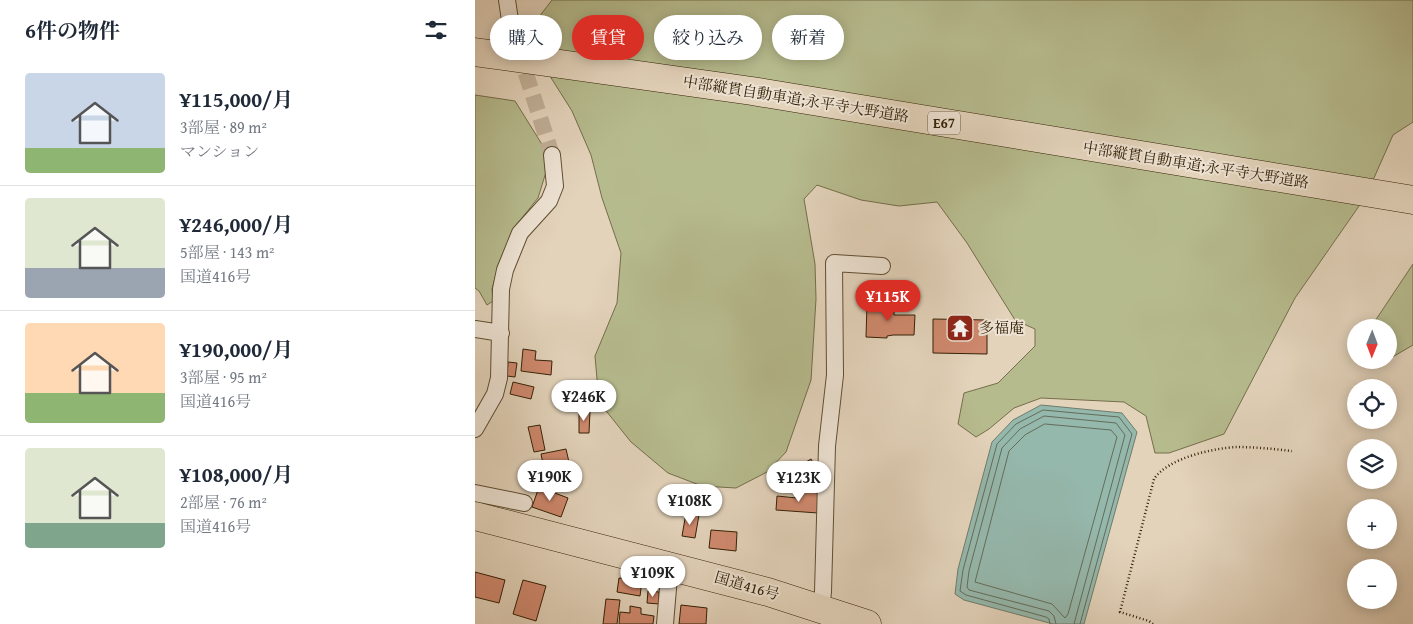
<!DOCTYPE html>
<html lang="ja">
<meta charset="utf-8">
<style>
body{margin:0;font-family:"Gentium Book Plus","Noto Serif JP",serif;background:#f6f6f7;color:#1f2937;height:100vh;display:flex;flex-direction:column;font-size:19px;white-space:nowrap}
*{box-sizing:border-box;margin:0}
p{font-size:16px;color:#747a83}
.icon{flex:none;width:28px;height:28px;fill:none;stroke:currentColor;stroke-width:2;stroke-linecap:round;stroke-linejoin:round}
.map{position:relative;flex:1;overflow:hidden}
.side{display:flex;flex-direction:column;background:#fff;width:475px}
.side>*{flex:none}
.banner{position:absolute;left:15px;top:15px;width:475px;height:45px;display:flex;gap:10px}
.needle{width:32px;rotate:181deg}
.buttons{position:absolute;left:872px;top:319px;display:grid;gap:10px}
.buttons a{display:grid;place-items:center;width:50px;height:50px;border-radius:50%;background:#fff;box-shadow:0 2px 12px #0003;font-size:25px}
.price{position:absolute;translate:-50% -42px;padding:0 11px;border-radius:18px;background:#fff;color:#222;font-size:16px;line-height:32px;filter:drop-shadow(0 1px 2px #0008)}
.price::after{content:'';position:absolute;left:50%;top:30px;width:15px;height:11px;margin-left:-8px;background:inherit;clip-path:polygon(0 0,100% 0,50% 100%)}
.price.current{background:#d93025;color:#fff}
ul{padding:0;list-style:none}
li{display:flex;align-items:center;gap:15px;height:125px;padding:0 25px}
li+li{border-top:1px solid #e0e1e3}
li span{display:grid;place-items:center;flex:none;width:140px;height:100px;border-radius:5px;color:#555}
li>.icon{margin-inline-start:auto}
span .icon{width:60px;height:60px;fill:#fffc;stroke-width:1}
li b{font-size:21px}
h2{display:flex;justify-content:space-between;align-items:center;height:60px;padding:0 25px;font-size:21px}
.tag{padding:0 18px;border-radius:22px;background:#fff;box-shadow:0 2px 12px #0003;font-size:18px;line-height:45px}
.tag.current{background:#d93025;color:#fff}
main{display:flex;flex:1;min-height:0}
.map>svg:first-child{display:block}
.green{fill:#b6bb8e;stroke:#746e4a}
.water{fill:#95b8ad;stroke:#6e7c6a}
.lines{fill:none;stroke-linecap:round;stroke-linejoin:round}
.shore{stroke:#646c59;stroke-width:1}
.building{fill:#cf896e;stroke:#332105}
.street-tunnel{stroke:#c0af97;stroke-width:16;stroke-dasharray:16 8;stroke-linecap:butt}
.street-casing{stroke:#5f4e32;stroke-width:18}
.highway-casing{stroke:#332105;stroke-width:29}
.path{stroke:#332105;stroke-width:2.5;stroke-dasharray:1 2.5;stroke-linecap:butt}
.street{stroke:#ede2d3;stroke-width:16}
.highway{stroke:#e3d3bb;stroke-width:28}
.labels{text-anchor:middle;stroke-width:4;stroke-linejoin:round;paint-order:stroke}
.shield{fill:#ede2d3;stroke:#6b5b43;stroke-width:1}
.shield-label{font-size:14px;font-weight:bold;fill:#332105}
.street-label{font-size:15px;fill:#332105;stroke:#ede2d3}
.poi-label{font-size:15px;fill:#332105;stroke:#ede2d3;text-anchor:start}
</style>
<main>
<section class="side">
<h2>6件の物件<svg class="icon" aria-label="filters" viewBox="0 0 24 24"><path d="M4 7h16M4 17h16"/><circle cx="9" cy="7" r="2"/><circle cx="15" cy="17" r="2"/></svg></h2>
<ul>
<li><span style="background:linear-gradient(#c9d6e8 75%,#8fb573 0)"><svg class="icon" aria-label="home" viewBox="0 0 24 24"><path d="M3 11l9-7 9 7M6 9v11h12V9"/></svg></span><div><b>¥115,000/月</b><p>3部屋 · 89 m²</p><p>マンション</p></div></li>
<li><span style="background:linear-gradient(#dfe7d0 70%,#9aa5b1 0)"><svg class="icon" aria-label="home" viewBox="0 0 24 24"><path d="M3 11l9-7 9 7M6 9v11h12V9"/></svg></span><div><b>¥246,000/月</b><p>5部屋 · 143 m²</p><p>国道416号</p></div></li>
<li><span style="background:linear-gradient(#ffd9b3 70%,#8fb573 0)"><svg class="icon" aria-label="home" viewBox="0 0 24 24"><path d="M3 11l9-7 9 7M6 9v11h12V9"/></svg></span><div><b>¥190,000/月</b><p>3部屋 · 95 m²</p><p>国道416号</p></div></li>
<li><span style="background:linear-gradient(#dfe7d0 75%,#7fa58c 0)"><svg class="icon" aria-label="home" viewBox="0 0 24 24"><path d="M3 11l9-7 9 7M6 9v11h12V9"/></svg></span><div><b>¥108,000/月</b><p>2部屋 · 76 m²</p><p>国道416号</p></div></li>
</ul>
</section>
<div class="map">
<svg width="938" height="624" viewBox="0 0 938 624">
<rect width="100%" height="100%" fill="#e3d3bb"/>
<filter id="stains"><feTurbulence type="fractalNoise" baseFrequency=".004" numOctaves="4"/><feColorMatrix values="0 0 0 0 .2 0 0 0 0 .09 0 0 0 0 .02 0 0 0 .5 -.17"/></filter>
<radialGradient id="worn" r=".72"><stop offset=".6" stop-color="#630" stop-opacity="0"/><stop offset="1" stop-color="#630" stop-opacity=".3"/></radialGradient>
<path class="green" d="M77 0H938V122L918 135 891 196 820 298 749 434 694 453H680L671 416 649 402 566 398 539 408 514 429 501 437 483 424 489 393 523 383 560 346V329L540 320 492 243 462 202 424 206 386 200 342 185 329 199 340 264 341 299 336 380 311 452 292 472 261 488 227 486 193 473 156 442 124 402 120 356 142 303 146 253 127 198 116 155 97 111 61 54 64 17Z
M0 95 40 101 68 146 71 172 63 198 38 229 24 264 17 289 18 301 12 305 4 291 0 288Z
M938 264V345L914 359V328L896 327Z"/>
<path class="water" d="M566 405 647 413 662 432 609 624H578L489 600 480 594 483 569 517 442 538 420Z"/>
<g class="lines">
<path class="shore" d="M570 424 636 430 642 437 593 614 590 618 577 604 500 582 534 451 550 435Z
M575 624 574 619 571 617 491 595 485 591 488 570 522 444 541 424 568 410 644 417 657 434 605 624
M581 624 579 616 574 611 494 590 492 587 494 571 527 448 545 429 569 416 641 423 650 435 599 624"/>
</g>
<path class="building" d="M392 304H413L412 309H419V315H440L439 335H418L412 336V338L391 337Z
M458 319 512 320V354L458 353Z
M48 349 61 351 60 360 77 361 76 375 46 371Z
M33 362 42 363 40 377 32 376Z
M38 382 59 387 56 399 35 394Z
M104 411H115L114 433H104Z
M65 425 70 450 59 452 53 427Z
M91 449 96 471 76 475 73 463 68 464 66 454Z
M336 459 341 468 318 482 312 473Z
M50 467 58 469 55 481 47 480Z
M307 476 315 482 312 487 303 481Z
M64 487 93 498 86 517 57 507Z
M322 491 344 493 343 513 301 510 302 496 322 498Z
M211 513 224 515 220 538 207 536Z
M236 530 262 532 261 551 234 548Z
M0 572 30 580 24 603 0 597Z
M144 578 167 581 165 596 142 592Z
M48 580 71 586 61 621 38 614Z
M173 591 184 592V604L172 603Z
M131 599 145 600 142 624H128Z
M206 605 232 608 231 624H204Z
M155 606 166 608V614L179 616 178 624H144L145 612 155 613Z"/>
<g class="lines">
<path class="street-tunnel" d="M36 27 77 155"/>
<g class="street-casing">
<path id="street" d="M32 0 36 27
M0 329 26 333
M0 429 20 394 24 378 26 289 30 270 45 233 74 201 80 186 77 155
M0 493 49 503
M346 608 348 592 352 446 360 375 359 263 407 266
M190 624 195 565"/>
</g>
<g class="highway-casing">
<path id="highway" d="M0 52 277 91 938 200
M0 516 293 592 392 624"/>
</g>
<path class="path" d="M678 624 674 621 645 612 679 479C693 458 738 448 763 447 781 447 799 449 817 451"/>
<use href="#street" class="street"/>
<use href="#highway" class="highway"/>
</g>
<defs>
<g id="temple-square" transform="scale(1.4375)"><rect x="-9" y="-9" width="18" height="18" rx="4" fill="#8f2418" stroke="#ede2d3"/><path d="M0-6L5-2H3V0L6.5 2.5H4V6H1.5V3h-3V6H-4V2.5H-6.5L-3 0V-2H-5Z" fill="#fff"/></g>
</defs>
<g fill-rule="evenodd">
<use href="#temple-square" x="485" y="328"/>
</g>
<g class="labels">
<rect class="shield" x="453" y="111.5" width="32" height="23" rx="4"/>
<g class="shield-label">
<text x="469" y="128">E67</text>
</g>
<g class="street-label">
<text transform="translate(321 99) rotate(9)" y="5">中部縦貫自動車道;永平寺大野道路</text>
<text transform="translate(721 165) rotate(9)" y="5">中部縦貫自動車道;永平寺大野道路</text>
<text transform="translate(272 586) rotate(16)" y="5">国道416号</text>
</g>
<g class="poi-label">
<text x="504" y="333">多福庵</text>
</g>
</g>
<rect width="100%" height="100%" filter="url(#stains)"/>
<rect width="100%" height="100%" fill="url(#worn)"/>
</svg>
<div class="buttons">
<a><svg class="needle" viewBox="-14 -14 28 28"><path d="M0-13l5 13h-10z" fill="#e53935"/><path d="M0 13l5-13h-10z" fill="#747a83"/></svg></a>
<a><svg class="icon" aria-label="locate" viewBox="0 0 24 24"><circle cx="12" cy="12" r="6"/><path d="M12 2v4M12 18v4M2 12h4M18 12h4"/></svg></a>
<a><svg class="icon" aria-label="layers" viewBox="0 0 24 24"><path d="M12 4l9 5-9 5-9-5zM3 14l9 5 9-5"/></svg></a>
<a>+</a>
<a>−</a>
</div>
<b class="price current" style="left:413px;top:322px">¥115K</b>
<b class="price" style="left:109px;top:422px">¥246K</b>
<b class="price" style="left:75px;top:502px">¥190K</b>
<b class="price" style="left:324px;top:503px">¥123K</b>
<b class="price" style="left:215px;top:526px">¥108K</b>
<b class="price" style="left:178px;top:598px">¥109K</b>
<div class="banner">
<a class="tag">購入</a>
<a class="tag current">賃貸</a>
<a class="tag">絞り込み</a>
<a class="tag">新着</a>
</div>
</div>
</main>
